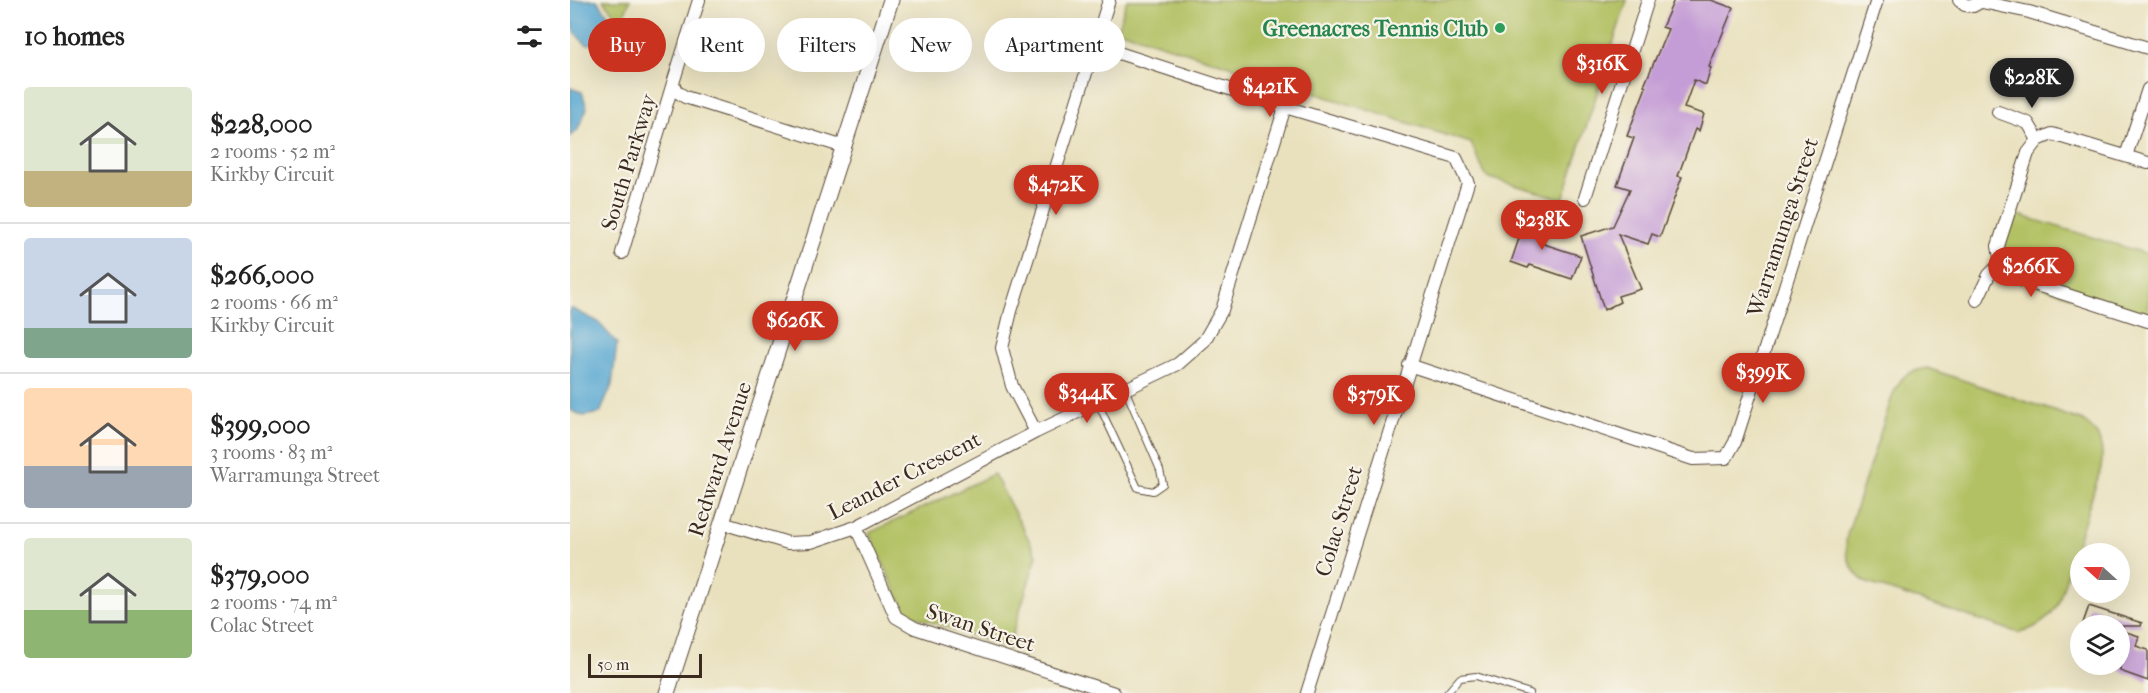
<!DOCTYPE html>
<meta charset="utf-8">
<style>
body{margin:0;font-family:"IM FELL French Canon",serif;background:#f2f2f2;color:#222;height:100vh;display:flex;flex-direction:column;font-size:22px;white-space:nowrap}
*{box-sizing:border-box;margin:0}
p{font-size:20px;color:#767676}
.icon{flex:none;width:33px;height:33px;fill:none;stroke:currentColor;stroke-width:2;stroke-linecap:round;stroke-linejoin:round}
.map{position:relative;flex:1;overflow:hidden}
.drawer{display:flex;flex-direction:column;background:#fff;width:570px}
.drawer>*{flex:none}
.banner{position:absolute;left:18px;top:18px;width:570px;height:54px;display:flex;gap:12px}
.needle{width:39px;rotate:291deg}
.tools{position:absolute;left:1500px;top:543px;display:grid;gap:12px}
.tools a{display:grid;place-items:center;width:60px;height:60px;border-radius:50%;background:#fff;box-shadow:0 6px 24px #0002;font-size:30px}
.scale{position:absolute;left:18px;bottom:15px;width:114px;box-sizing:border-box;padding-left:6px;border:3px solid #3b2a1e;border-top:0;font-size:16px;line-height:21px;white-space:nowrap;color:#3b2a1e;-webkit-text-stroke:4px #f7f3e8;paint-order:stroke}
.price{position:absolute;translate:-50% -51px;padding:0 14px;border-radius:21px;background:#c8321e;color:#fff;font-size:20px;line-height:39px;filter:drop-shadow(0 2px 3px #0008)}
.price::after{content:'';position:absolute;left:50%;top:36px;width:18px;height:14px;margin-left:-9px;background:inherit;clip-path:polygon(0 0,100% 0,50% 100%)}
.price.current{background:#222;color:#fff}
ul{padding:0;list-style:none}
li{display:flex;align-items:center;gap:18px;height:150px;padding:0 24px}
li+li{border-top:2px solid #e0e0e0}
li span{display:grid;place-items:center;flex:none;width:168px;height:120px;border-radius:6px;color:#555}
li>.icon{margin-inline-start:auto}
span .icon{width:72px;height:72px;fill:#fffc;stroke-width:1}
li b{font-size:26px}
h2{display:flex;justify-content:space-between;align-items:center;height:72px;padding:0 24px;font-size:26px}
.pill{padding:0 21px;border-radius:27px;background:#fff;box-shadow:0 6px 24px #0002;font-size:21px;line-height:54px}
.pill.current{background:#c8321e;color:#fff}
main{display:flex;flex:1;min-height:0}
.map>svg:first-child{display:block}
.green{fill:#b2c163;stroke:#767640;stroke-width:1.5}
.water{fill:#59a8d2;stroke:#4a6978;stroke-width:1.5}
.building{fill:#c59dd6}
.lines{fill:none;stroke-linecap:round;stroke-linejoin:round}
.service-casing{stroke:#554536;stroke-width:8}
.minor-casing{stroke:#554536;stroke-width:14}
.tertiary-casing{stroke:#554536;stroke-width:17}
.service{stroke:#fff;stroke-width:6}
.minor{stroke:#fff;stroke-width:12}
.tertiary{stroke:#fff;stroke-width:15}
.leisure-dot{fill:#2e9e5b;stroke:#f7f3e8;stroke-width:2}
.labels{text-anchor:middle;stroke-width:4.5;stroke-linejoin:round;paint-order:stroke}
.leisure-label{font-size:22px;font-weight:bold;fill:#27864d;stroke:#f7f3e8;text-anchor:end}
.street-label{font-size:22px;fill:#3b2a1e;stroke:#f7f3e8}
</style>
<main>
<section class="drawer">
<h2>10 homes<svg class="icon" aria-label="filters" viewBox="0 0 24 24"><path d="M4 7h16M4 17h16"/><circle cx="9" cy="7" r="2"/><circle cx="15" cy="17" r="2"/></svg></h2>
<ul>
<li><span style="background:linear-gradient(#dfe7d0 70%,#c2b280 0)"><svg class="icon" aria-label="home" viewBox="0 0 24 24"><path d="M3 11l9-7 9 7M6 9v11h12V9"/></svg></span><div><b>$228,000</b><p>2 rooms · 52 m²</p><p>Kirkby Circuit</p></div></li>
<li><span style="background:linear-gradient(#c9d6e8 75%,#7fa58c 0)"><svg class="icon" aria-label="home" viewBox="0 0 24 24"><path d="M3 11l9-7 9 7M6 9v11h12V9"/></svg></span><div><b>$266,000</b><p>2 rooms · 66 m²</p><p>Kirkby Circuit</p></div></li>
<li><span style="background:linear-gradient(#ffd9b3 65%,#9aa5b1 0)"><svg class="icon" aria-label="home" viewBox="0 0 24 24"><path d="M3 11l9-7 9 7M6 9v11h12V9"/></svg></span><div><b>$399,000</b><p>3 rooms · 83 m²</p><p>Warramunga Street</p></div></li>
<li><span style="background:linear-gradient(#dfe7d0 60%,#8fb573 0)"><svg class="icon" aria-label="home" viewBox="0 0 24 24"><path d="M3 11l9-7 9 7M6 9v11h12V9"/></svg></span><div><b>$379,000</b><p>2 rooms · 74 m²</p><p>Colac Street</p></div></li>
</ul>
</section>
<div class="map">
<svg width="1578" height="693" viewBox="0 0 1578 693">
<rect width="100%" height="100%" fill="#f7f3e8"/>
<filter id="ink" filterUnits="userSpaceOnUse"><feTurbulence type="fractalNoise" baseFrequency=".0167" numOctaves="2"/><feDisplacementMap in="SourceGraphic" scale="12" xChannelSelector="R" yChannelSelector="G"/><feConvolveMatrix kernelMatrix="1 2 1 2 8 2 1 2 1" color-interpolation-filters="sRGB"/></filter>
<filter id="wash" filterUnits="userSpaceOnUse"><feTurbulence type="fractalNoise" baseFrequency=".008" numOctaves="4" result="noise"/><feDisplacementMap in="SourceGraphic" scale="24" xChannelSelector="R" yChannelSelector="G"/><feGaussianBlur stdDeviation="1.35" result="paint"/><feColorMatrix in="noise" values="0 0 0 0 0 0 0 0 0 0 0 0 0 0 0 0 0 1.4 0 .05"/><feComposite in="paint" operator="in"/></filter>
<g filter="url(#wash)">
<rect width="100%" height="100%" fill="#e9e1be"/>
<path class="green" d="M33 0H60L52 20 41 10Z
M557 0H1057L993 199 916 177 901 143 547 30Z
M1439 212 1578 254V321L1442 277 1431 263Z
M1357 368 1513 421C1531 433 1534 448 1531 468L1488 604C1478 620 1467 628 1449 633L1295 582C1280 571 1274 553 1277 535L1322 397C1331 376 1335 372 1357 368Z
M424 474 467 555 438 649 336 613 299 533Z"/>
<path class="water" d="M0 0H27L39 16 35 30 25 44H16C0 32 0 19 0 0Z
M0 88 12 92 17 108 7 131 0 136Z
M0 308 27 321 47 343 42 385 30 413 13 416 0 410Z"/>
<g id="blocks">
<path class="building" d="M1104 0H1141L1163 8 1139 67 1141 68 1136 85 1124 80 1114 108 1134 114 1129 131 1125 129 1108 176 1112 177 1090 237 1082 234 1078 244 1048 234 1071 289 1048 296 1050 302 1034 310 1011 236 1043 226 1060 189 1047 185 1064 138 1057 136 1076 87 1074 86 1098 29 1092 27Z
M958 212 972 217 970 222 978 225 971 243 1011 256 1002 279 960 265 958 268 941 262Z
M1519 606 1572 623 1571 626H1512Z
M1550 630 1569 636 1566 646 1578 650V681L1550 671Z"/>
</g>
</g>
<g filter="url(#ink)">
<use href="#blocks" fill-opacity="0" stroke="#554536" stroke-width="1.5"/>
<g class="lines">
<g class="service-casing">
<path id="service" d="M528 403 568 488 583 491 593 484 590 470 555 389
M877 693 890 678 906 676 960 693"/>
</g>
<g class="minor-casing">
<path id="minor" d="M129 0 103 83 106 91 115 97 274 147
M1389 0 1395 5 1403 6 1414 0
M1412 2 1459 12 1578 48
M524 45 715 107 886 158 898 183 737 693
M1428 112 1458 123 1468 140
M1556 156 1578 89
M1578 163 1482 134 1468 140 1458 153 1428 246 1431 263 1442 277 1578 321
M1015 198 1078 0
M52 253 103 83
M1407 300 1419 275 1431 263
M839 365 1123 459 1156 458 1165 442 1307 0
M466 432 442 386 432 348 441 311 539 0
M152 523 218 543 241 542 286 527 466 432 608 364 634 341 652 310 715 107
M286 527 326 617 345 628 544 693"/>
</g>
<g class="tertiary-casing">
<path id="tertiary" d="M97 693 321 0"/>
</g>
<use href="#service" class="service"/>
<use href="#minor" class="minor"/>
<use href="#tertiary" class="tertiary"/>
</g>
</g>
<circle class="leisure-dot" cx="930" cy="28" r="6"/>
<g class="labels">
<g class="leisure-label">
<text x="918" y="36">Greenacres Tennis Club</text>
</g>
<g class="street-label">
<text transform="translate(58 162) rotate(-73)" y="8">South Parkway</text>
<text transform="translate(1212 227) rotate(-72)" y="8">Warramunga Street</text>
<text transform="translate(149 459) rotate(-72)" y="8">Redward Avenue</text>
<text transform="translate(334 475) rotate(-27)" y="8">Leander Crescent</text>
<text transform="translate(768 521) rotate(-73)" y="8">Colac Street</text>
<text transform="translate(411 627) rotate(18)" y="8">Swan Street</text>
</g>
</g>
</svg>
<div class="tools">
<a><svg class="needle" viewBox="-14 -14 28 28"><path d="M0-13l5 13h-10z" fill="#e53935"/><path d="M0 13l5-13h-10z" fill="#767676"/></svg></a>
<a><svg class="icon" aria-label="layers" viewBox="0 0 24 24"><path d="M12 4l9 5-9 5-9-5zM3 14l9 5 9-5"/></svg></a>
</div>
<div class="scale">50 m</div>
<b class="price" style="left:1032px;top:95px">$316K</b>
<b class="price current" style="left:1462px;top:109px">$228K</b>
<b class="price" style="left:700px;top:118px">$421K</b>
<b class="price" style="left:486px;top:216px">$472K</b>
<b class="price" style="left:972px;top:251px">$238K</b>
<b class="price" style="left:1461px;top:298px">$266K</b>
<b class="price" style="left:225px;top:352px">$626K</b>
<b class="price" style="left:1193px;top:404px">$399K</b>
<b class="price" style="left:517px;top:424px">$344K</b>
<b class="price" style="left:804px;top:426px">$379K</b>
<div class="banner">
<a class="pill current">Buy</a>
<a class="pill">Rent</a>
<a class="pill">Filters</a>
<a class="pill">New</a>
<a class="pill">Apartment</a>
</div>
</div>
</main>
